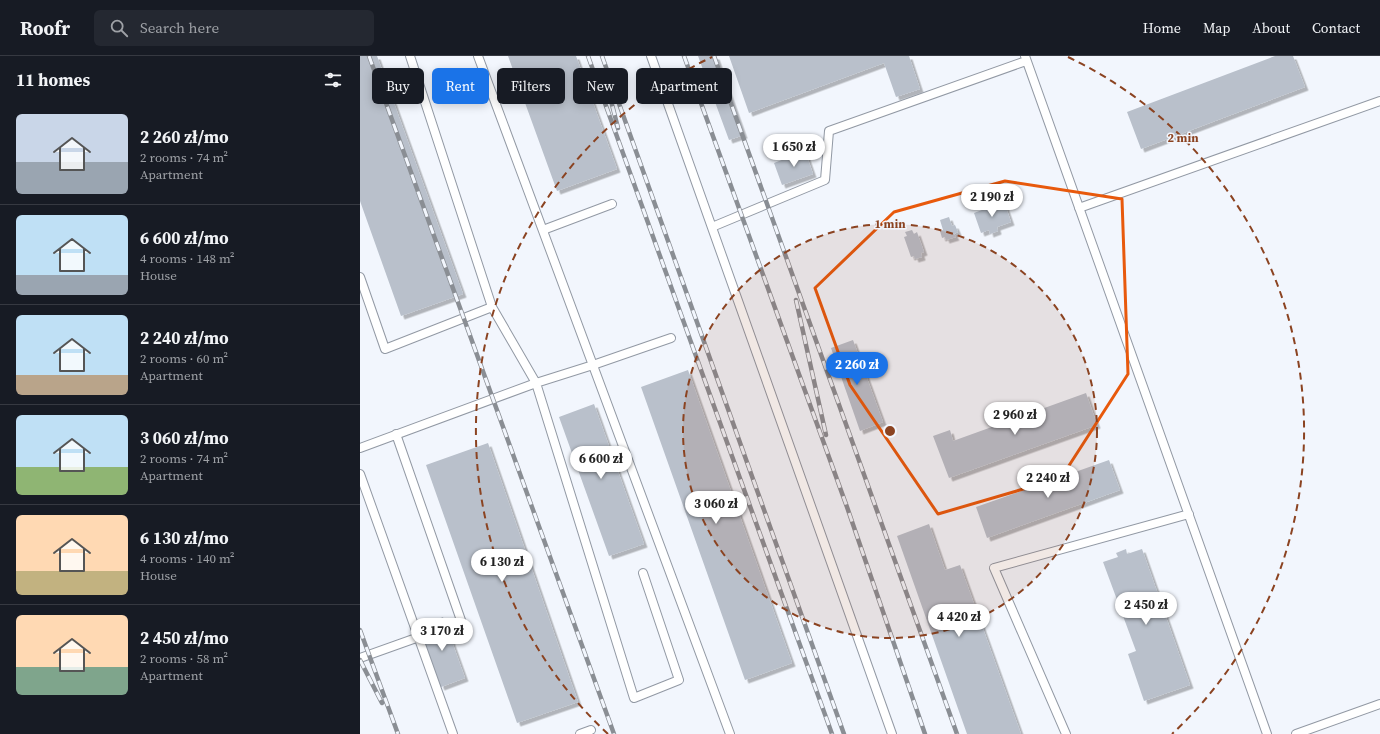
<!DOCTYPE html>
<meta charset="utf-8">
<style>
body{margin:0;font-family:"Source Serif 4",serif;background:#242831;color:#f1f3f6;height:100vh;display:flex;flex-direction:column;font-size:15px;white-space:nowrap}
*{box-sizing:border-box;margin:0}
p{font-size:13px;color:#9ea1a6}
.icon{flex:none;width:22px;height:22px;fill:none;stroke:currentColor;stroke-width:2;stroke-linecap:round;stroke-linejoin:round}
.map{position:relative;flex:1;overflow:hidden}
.sheet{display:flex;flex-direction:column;background:#171b24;width:360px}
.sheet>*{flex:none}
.hud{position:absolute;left:12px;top:12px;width:380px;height:36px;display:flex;gap:8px}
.price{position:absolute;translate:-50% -34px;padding:0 9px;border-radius:14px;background:#fff;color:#222;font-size:13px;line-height:26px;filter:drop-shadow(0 1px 2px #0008)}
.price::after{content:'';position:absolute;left:50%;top:24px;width:12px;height:9px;margin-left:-6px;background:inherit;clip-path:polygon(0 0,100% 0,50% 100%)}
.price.selected{background:#1a73e8;color:#fff}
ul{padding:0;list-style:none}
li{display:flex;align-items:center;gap:12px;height:100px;padding:0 16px}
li+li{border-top:1px solid #363941}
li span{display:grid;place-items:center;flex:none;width:112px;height:80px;border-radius:6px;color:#555}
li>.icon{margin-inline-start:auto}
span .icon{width:48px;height:48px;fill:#fffc;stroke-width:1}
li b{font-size:17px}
h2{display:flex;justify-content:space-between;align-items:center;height:48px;padding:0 16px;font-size:17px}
.pill{padding:0 14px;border-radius:6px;background:#171b24;box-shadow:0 2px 10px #0003;font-size:14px;line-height:36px}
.pill.selected{background:#1a73e8;color:#fff}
header{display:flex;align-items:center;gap:24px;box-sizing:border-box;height:56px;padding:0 20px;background:#171b24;border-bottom:1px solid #363941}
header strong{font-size:19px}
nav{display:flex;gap:22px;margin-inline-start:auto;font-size:14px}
.search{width:280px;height:36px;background:#242831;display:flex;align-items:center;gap:10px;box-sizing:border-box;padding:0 14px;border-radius:6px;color:#9ea1a6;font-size:15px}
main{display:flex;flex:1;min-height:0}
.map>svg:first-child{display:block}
.building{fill:#b9c0cb;filter:url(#shadow)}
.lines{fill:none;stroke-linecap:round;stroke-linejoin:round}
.service-casing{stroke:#9299a4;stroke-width:10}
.service{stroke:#fff;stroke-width:8}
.rail-casing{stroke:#8a8e94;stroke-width:4.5}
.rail{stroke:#f2f6fd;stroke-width:3;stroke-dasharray:9;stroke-linecap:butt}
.marked{fill:none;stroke:#e8590c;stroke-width:3;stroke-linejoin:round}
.ring{fill:none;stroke:#8b4321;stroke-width:2;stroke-dasharray:7 5}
.centre{fill:#8b4321;stroke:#f2f6fd;stroke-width:2}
.ring-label{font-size:12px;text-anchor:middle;font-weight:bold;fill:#8b4321;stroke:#f2f6fd;stroke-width:3;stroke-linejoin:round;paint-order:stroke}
</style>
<header>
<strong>Roofr</strong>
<div class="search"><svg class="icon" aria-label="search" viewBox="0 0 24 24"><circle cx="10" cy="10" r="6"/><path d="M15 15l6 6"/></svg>Search here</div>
<nav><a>Home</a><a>Map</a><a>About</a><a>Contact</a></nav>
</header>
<main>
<section class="sheet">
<h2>11 homes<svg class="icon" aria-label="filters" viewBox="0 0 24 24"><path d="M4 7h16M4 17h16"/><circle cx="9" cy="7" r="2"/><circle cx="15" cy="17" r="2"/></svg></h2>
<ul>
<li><span style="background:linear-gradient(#c9d6e8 60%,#9aa5b1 0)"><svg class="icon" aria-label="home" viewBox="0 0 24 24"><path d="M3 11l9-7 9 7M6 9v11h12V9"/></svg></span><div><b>2 260 zł/mo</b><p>2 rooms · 74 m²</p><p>Apartment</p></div></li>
<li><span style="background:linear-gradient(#bfe0f5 75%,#9aa5b1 0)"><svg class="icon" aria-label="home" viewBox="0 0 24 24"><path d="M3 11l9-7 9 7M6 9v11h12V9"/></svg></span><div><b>6 600 zł/mo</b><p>4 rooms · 148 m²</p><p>House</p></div></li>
<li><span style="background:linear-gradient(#bfe0f5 75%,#b9a48a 0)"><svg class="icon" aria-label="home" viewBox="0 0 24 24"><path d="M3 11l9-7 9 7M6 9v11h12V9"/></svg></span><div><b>2 240 zł/mo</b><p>2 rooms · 60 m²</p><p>Apartment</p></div></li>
<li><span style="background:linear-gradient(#bfe0f5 65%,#8fb573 0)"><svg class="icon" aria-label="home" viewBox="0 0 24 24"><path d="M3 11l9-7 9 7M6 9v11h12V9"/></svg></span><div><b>3 060 zł/mo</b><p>2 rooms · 74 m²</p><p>Apartment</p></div></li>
<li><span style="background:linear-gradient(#ffd9b3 70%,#c2b280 0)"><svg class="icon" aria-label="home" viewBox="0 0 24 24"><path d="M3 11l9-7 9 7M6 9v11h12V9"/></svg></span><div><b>6 130 zł/mo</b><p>4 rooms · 140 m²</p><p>House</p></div></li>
<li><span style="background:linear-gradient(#ffd9b3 65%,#7fa58c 0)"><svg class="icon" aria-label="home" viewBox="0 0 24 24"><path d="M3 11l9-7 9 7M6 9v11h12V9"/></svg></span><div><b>2 450 zł/mo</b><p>2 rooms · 58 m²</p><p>Apartment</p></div></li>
</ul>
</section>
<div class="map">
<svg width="1020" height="678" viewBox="0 0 1020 678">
<defs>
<filter id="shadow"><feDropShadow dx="3.5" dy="3.5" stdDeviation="0" flood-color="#0004"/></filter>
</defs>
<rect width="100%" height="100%" fill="#f2f6fd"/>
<path class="building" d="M0 0H17L103 238 41 260 0 145Z
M148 0H216L257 113 197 135Z
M338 0H356L384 79 369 84Z
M369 0H549L560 33 536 41 524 7 389 57Z
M915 0H933L945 31 781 93 767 56Z
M445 95 453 118 422 129 414 107Z
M644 146 651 166 637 171 638 175 630 178 629 174 621 177 614 157 622 154 621 150 629 147 630 151Z
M589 161 592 170 595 169 598 176 594 178 596 181 586 184 585 181 582 182 580 175 583 174 580 164Z
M552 174 554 178 557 176 564 196 561 197 562 201 555 203 554 200 551 201 544 181 547 180 545 176Z
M493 284 523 366 500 375 471 292Z
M328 314 432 607 385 624 281 331Z
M726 337 737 369 589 422 573 380 590 374 593 385Z
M234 348 284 488 249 500 199 361Z
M128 387 218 646 157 667 66 409Z
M749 404 760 434 627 482 616 451Z
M569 468 585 514 600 509 661 678H607L537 480Z
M766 493 767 498 782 493 830 629 784 645 768 598 776 595 743 506 758 501 756 497Z
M83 561 105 622 81 631 58 571Z"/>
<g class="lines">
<g class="service-casing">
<path id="service" d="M118 0 370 678
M291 0 532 678
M665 0 907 678
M719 152 1020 45
M352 171 465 124 469 75 666 5
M183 174 252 148
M0 221 25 293 132 251 50 0
M132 251 176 327 233 309 311 282
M36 378 103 570
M0 392 176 327 274 642 319 624 283 517
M0 418 93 678
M0 602 59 581
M220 678 231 674
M706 678 634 512 829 458
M936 678 1020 648"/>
</g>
<use href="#service" class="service"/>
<g class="rail-casing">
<path id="rail" d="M9 0 254 678
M228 0 472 678
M242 0 484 678
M324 0 487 451 565 678
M354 0 597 678
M248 33 258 72
M436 244 466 379
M0 574 38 678
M0 604 22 647"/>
</g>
<use href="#rail" class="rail"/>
</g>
<path class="marked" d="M645 125 762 143 768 318 701 422 578 458 490 329 455 232 534 156Z"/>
<circle cx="530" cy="375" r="207" fill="#8b4321" fill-opacity=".12"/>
<g class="ring">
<circle cx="530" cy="375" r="207"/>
<path d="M248 678A414 414 0 0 1 352 1M708 1A414 414 0 0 1 812 678"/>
</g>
<circle cx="530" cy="375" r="6" class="centre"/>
<g class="ring-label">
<text x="823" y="86">2 min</text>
<text x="530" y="172">1 min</text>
</g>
</svg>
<b class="price" style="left:434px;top:112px">1 650 zł</b>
<b class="price" style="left:632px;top:162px">2 190 zł</b>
<b class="price selected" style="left:497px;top:330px">2 260 zł</b>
<b class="price" style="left:655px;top:380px">2 960 zł</b>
<b class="price" style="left:241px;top:424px">6 600 zł</b>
<b class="price" style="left:688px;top:443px">2 240 zł</b>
<b class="price" style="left:356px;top:469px">3 060 zł</b>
<b class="price" style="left:142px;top:527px">6 130 zł</b>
<b class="price" style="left:786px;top:570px">2 450 zł</b>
<b class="price" style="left:599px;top:582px">4 420 zł</b>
<b class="price" style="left:82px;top:596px">3 170 zł</b>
<div class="hud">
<a class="pill">Buy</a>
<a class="pill selected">Rent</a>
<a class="pill">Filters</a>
<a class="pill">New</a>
<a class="pill">Apartment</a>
</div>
</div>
</main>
